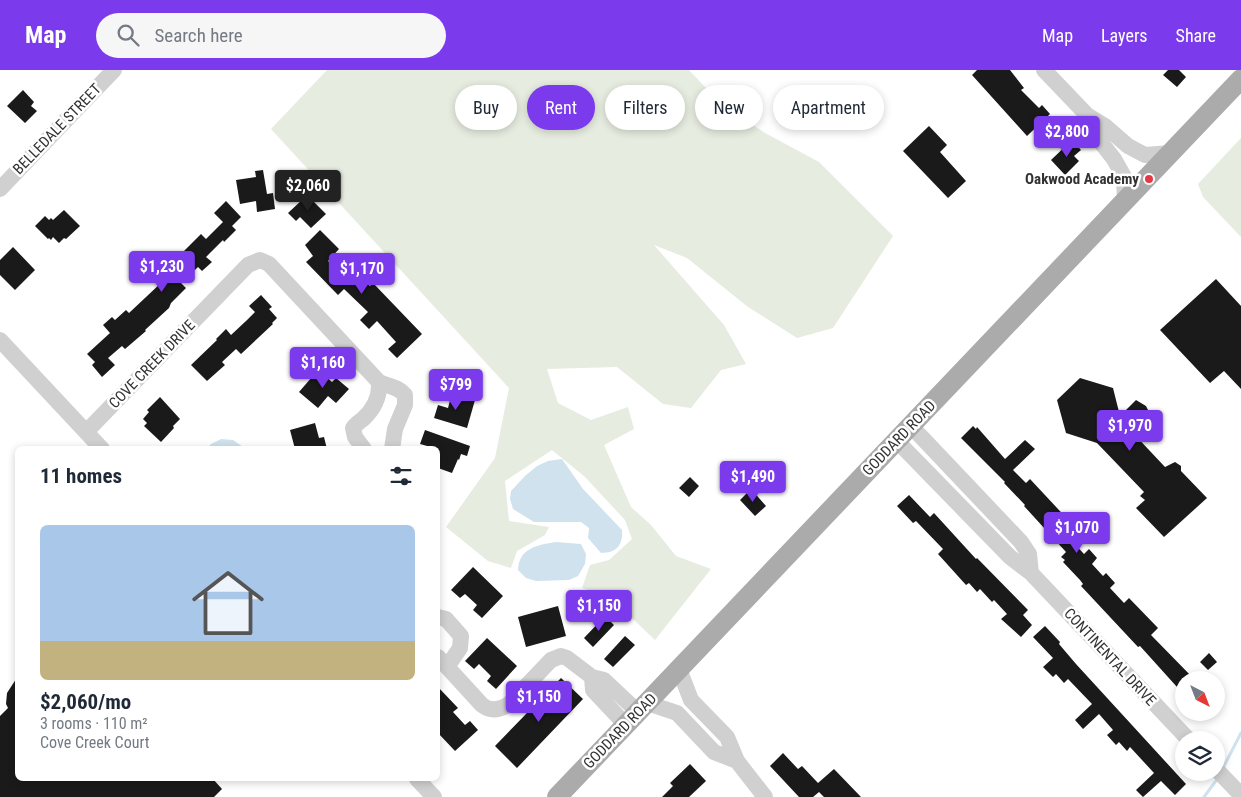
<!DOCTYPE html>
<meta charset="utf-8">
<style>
body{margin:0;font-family:"Roboto Condensed",sans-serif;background:#f6f6f7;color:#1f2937;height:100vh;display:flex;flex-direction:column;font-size:19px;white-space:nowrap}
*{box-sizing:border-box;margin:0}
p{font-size:16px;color:#747a83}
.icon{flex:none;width:28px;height:28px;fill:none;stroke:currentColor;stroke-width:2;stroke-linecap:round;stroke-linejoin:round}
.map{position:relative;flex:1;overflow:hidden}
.sheet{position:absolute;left:15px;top:376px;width:425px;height:335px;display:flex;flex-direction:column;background:#fff;border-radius:8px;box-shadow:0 2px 8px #0003}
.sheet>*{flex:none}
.top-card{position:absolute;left:455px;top:15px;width:475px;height:45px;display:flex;gap:10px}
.needle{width:32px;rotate:138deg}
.tools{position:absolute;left:1175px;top:601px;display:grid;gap:10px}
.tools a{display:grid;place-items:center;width:50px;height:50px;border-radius:50%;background:#fff;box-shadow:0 2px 8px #0003;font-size:25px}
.price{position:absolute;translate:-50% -42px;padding:0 11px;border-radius:5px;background:#7c3aed;color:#fff;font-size:16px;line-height:32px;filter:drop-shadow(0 1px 2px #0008)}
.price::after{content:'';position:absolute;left:50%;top:30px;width:15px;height:11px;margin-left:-8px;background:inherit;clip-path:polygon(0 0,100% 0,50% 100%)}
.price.current{background:#222;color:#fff}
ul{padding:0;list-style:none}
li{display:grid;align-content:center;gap:10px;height:265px;padding:0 25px}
li span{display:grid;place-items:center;height:155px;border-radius:8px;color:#555}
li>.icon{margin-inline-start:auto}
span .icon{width:90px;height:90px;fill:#fffc;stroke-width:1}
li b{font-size:21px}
h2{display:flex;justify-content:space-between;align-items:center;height:60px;padding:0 25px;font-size:21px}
.chip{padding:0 18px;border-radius:22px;background:#fff;box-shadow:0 2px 8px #0003;font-size:18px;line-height:45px}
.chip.current{background:#7c3aed;color:#fff}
header{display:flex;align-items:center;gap:30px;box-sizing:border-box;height:70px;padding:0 25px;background:#7c3aed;color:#fff}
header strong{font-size:24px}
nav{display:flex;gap:28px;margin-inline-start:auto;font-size:18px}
.search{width:350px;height:45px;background:#f6f6f7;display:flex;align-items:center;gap:12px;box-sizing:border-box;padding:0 18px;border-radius:28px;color:#747a83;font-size:19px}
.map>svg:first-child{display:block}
.green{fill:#e6ecdf}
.water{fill:#cfe2ee}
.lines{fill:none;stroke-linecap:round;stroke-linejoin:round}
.stream{stroke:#cfe2ee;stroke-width:3}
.building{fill:#1a1a1a}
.minor{stroke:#d0d0d0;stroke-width:16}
.major{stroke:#ababab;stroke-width:20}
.poi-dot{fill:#e63946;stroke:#fff;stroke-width:2}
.labels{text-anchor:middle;stroke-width:5;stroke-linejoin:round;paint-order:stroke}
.street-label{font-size:15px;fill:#333;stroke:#fff}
.poi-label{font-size:15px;font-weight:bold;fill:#333;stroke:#fff;text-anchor:end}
</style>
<header>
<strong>Map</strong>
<div class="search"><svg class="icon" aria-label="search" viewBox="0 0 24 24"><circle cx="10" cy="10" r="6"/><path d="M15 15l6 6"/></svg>Search here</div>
<nav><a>Map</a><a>Layers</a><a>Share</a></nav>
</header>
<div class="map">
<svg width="1241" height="727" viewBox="0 0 1241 727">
<rect width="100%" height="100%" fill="#fff"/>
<path class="green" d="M327 0H689L722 35 765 63 819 92 893 166 833 258 797 268 748 237 687 188 654 175 724 255 746 294 721 300 691 338 663 334 617 297 547 299 558 333 591 350 628 337 634 359 604 375 631 437 651 455 676 486 711 499 655 570 609 526 582 518 590 495 609 490 632 469 625 450 584 406 552 380 505 411 509 451 549 457 545 465 517 481 511 498 488 491 446 457 495 388 509 318 271 59Z
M1241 68V167L1203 127 1198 114Z"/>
<path class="water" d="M221 369 233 370 246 379H207L211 374Z
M562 389 583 419 622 460C623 475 617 483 601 483L588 468 589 458 581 452H534L513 439 510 429 511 421 525 406 537 396 548 391Z
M556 472 581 474 586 484 585 494 578 506 569 510 536 511 526 508 518 500C519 478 537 475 556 472Z"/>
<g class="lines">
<path class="stream" d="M1223 698 1241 663
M1204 727 1218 708"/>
</g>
<path class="building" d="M977 0H1010L1024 18 1021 20 1039 38 1042 35 1050 44 1027 66 972 5Z
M1168 0H1179L1186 7 1177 17 1163 5Z
M23 20 34 32 31 36 37 41 25 53 7 36Z
M929 56 947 75 940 82 966 111 948 128 903 81Z
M1072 70 1081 80 1074 86 1079 91 1065 105 1051 90Z
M263 100 267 124 273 123 275 139 257 142 256 131 240 134 236 110 256 107 255 101Z
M308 126 326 144 311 158 300 147 296 151 288 143 303 129 304 130Z
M226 131 241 147 232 156 236 160 224 172 223 170 206 187 212 192 202 201 198 197 181 213 186 218 171 233 169 238 145 260 146 261 125 279 122 276 108 288 115 295 102 307 92 295 95 292 87 284 110 263 103 255 112 247 115 250 126 240 129 243 162 212 161 211 167 206 163 202 201 164 206 169 223 152 214 143Z
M64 140 80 156 66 169 64 168 59 173 53 167 51 170 49 168 48 169 35 156 45 146 49 150 51 148 53 150Z
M320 160 339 179 328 191 342 204 349 197 354 202 355 201 370 216 373 213 422 264 397 288 388 279 396 272 377 251 369 259 360 250 368 242 344 219 338 225 306 192 313 186 305 175Z
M13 177 35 200 15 220 0 205V190Z
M1216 209 1241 236V319L1224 301 1210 313 1160 260Z
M261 225 272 237 269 239 277 248 272 253 273 254 241 284 236 279 222 292 225 295 207 311 191 295 217 270 216 269 226 259 231 265 246 251 255 242 249 236Z
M318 300 332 312 336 308 349 319 336 333 328 326 318 338 299 322Z
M1080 308 1113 318 1120 346 1136 330 1146 336 1151 346 1133 363 1165 397 1175 392 1181 396V401L1207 428 1164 467 1136 438 1145 430 1140 426 1144 422 1097 373 1066 363 1057 330Z
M452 323 475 330 467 358 434 348 438 335 448 338Z
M160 327 180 349 173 356 174 358 161 372 144 356 147 353 143 349 149 342 147 340Z
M315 353 319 368 324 367 327 379H295L290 360Z
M973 356 976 359 977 357 1005 389 1025 370 1035 379 1013 400 1026 413 1030 409 1072 454 1067 459 1073 466 1070 469 1084 484 1089 479 1097 488 1092 494 1103 506 1106 503 1115 513 1110 518 1124 533 1129 528 1158 558 1151 565 1195 610H1184V622L1178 616 1177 617 1140 576 1138 577 1081 516 1083 514 1080 510 1063 492 1065 490 1061 487 1066 482 1024 436 1025 435 1004 413 1005 412 961 368Z
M425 360 470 376 467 386 461 384 459 390 458 389 452 403 438 398V379L420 374Z
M690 407 699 416 689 427 679 418Z
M751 419 766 436 755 446 740 430Z
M909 425 930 447 934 443 976 489 977 488 1028 540 1023 545 1032 555 1021 567 1001 549 1007 544 994 530 992 532 980 519 977 522 969 513 966 515 938 484 943 479 916 451 913 453 897 436Z
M473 497 503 526 482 548 473 540 477 535 465 524 460 528 451 520Z
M558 536 566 566 526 577 518 547Z
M605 546 614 555 593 577 584 568Z
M1045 556 1060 572 1059 574 1076 594 1186 714 1175 725 1161 711 1143 727 1136 720 1154 703 1130 677 1127 681 1119 672 1116 675 1107 665 1113 660 1099 644 1083 659 1075 650 1092 634 1068 609 1064 613 1056 604 1053 607 1043 597 1053 588 1033 567Z
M625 566 635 575 613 597 604 589Z
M487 568 517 596 496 619 487 611 491 606 479 594 474 599 465 591Z
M1209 583 1217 592 1208 600 1200 592Z
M18 606V709H213L222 719 214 727H0V646L8 638 6 634 7 623Z
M561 608 583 629 517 698 495 676Z
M438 617 458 638 453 642 465 655 470 651 478 660 455 681 438 663Z
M783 683 798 699 802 696 818 713 834 699 861 727H824L819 722 813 727H799L770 696Z
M690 694 706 711 689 727H662L673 716 670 713Z"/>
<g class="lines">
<path class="minor" d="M1044 0 1087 45 1105 56 1128 76 1145 85 1171 83
M1087 45 1095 65 1114 89 1124 107 1125 132
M0 119 114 0
M0 270 102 379
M911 356 1021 472 1029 484 1031 503
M86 362 248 195 260 190 269 194 379 312C389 317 398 316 405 325V335L395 359 392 379
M897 371 1010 487 1031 503 1189 670
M364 379 355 367 353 358C356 354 359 352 363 349 374 339 380 327 379 312
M438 547 446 549 461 566 460 578 447 597
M438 587 482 635C491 642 500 640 509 634L551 590 561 586 567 588 592 607 604 610 638 642
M592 607 593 620 626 655
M647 633 677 643 714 682 737 691 727 667 691 630 679 599
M737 691 765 727
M1216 699 1241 725
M417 709 434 727"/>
<path class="major" d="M557 727 1241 9"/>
</g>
<circle class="poi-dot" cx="1149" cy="109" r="5"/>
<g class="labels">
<g class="street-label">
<text transform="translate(57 59) rotate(-46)" y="5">BELLEDALE STREET</text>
<text transform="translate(152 294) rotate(-46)" y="5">COVE CREEK DRIVE</text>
<text transform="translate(899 368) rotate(-46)" y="5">GODDARD ROAD</text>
<text transform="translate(1110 587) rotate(47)" y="5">CONTINENTAL DRIVE</text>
<text transform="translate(620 661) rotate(-46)" y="5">GODDARD ROAD</text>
</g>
<g class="poi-label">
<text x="1139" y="114">Oakwood Academy</text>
</g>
</g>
</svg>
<div class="tools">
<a><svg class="needle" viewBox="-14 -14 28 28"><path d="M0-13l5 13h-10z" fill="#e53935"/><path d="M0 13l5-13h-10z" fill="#747a83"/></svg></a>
<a><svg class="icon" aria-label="layers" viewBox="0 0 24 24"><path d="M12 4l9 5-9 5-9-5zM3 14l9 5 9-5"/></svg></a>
</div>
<b class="price" style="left:1067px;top:88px">$2,800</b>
<b class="price current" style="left:308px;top:142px">$2,060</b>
<b class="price" style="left:162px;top:223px">$1,230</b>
<b class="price" style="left:362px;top:225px">$1,170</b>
<b class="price" style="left:323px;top:319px">$1,160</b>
<b class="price" style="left:456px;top:341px">$799</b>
<b class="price" style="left:1130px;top:382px">$1,970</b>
<b class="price" style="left:753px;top:433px">$1,490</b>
<b class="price" style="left:1077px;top:484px">$1,070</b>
<b class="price" style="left:599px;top:562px">$1,150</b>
<b class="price" style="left:539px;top:653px">$1,150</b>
<div class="top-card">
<a class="chip">Buy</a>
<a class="chip current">Rent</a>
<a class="chip">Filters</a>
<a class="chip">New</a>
<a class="chip">Apartment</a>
</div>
<section class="sheet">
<h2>11 homes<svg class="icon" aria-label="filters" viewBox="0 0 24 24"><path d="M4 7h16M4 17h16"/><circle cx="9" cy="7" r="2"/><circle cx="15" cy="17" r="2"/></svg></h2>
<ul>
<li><span style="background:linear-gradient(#a9c7e8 75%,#c2b280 0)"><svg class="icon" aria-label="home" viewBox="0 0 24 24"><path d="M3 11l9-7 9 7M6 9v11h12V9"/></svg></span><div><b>$2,060/mo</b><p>3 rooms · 110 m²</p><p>Cove Creek Court</p></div></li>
</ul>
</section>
</div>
